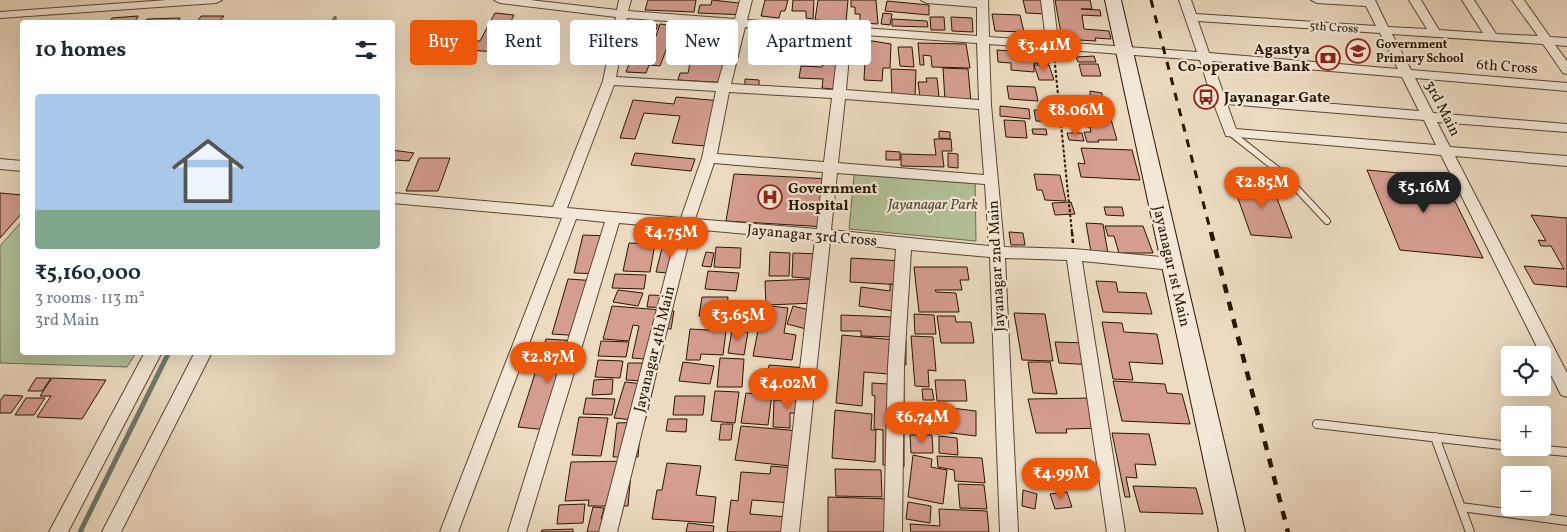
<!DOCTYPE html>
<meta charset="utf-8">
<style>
body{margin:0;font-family:Vollkorn,serif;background:#f6f6f7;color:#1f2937;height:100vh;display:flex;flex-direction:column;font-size:19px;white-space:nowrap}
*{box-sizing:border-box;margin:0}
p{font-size:16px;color:#747a83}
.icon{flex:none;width:28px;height:28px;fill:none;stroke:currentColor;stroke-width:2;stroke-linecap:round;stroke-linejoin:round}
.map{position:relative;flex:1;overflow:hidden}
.details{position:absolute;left:20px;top:20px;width:375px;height:335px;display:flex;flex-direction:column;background:#fff;border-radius:5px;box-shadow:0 5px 20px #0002}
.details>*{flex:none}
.hud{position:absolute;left:410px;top:20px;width:475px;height:45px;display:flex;gap:10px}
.fabs{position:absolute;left:1501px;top:346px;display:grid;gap:10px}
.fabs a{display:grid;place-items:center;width:50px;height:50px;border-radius:5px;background:#fff;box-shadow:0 5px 20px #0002;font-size:25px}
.price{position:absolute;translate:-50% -42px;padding:0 11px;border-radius:18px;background:#ea580c;color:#fff;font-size:16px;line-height:32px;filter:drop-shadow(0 1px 2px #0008)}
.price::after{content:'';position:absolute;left:50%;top:30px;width:15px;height:11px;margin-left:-8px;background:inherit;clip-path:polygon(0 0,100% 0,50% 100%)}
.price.on{background:#222;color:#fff}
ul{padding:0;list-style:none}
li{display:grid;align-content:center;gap:10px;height:265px;padding:0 15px}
li span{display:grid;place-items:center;height:155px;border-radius:5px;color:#555}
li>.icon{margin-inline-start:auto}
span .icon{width:90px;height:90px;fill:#fffc;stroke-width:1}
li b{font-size:21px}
h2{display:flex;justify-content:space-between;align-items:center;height:60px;padding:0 15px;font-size:21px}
.tag{padding:0 18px;border-radius:5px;background:#fff;box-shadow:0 5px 20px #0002;font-size:18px;line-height:45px}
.tag.on{background:#ea580c;color:#fff}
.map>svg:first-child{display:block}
.green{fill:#b2c198;stroke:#6d6c4d}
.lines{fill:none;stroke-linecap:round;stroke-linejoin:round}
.stream-far1{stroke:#6c7a69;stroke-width:4}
.stream{stroke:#6c7a69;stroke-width:5}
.building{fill:#d59d90;stroke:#281602}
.lane-far1-casing{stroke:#594732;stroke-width:8}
.lane-casing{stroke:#594732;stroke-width:10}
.street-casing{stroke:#594732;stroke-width:2}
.secondary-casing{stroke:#281602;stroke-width:2}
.path-far1{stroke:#281602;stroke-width:2;stroke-dasharray:3 2;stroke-linecap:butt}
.path{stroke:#281602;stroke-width:2.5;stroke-dasharray:4.5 2.5;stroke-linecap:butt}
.lane-far1{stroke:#f3e8d7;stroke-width:6}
.lane{stroke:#f3e8d7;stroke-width:8}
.street{fill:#f3e8d7;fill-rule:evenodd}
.secondary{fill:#f3e8d7;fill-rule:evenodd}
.rail-far1{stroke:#281602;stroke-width:3;stroke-dasharray:8 8;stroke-linecap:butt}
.rail{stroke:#281602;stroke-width:4.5;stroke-dasharray:9 9;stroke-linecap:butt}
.labels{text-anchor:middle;stroke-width:4.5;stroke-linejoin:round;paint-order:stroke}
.far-street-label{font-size:12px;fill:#281602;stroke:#f3e8d7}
.far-poi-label{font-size:12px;font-weight:bold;fill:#281602;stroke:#f3e8d7;text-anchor:start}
.poi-label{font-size:15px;font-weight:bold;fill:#281602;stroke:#f3e8d7;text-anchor:start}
.street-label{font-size:15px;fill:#281602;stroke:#f3e8d7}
.park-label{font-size:15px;font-style:italic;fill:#51492f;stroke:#f3e8d7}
</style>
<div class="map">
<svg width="1567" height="532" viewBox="0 0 1567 532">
<rect width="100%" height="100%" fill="#ecdbc1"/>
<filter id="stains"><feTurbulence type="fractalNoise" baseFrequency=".004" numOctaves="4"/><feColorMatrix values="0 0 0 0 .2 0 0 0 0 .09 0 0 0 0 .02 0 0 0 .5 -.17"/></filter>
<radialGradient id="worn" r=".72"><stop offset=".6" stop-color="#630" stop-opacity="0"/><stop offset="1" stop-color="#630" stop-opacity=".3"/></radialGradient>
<path class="green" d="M855 166 975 175 976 241 849 229Z
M22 221V352L136 353 127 367 0 363V246Z"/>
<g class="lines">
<path class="stream-far1" d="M333 22 335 18"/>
<path class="stream" d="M80 532 169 352"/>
</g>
<path class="building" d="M648 0H696L694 12 645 10Z
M712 0 748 4 746 15 698 13 700 5H711Z
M765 0H788L785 11H781L779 18 761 16Z
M793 0H814L813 19 806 18V11H792Z
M818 0H848L846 22 815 20Z
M851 0H876L878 24 860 23V14H855V7H851Z
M1023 0H1043L1046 14 1026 13Z
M1055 0H1090L1092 9H1081L1100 10 1101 16 1082 15 1084 29 1109 31 1111 39 1095 38 1096 41 1062 39Z
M887 1 929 5V15L885 11Z
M495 13 514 15 495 52 469 50 474 41H480Z
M883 13 892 14 890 25 881 24Z
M992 14 1020 15 1024 32 995 31Z
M138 16 135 22H109L112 18Z
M201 16H224L219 22H197Z
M930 17H944L945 30H931Z
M951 17 972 18 973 32 952 31Z
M180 18 178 22H144L147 19Z
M892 19 927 21 928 27 892 26Z
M520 21 548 23 532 58 502 56Z
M638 23 658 25 653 36 633 35Z
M660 24 675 26 660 66 649 65 646 73 626 72 638 40 654 42Z
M675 27 695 28 693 39H685L684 43H672Z
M722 29 740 30 735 46 717 44Z
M697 30H714L712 42 695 41Z
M760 34 781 36 774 61 753 59Z
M783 37H794V44H783Z
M799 38H809V51L798 50Z
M838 38H846L845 60 812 58 814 39 837 41Z
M866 40 891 44 890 68H883L882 81 864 80Z
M918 43 966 44 970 68 932 67 931 56 923 55 924 65H920Z
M670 44 687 46 685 53 667 51Z
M736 46 737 55 715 56V47Z
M898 47H912L914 67 900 66Z
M689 48H704V52L689 53Z
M779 50 806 51 805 57H810V61L778 60Z
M997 50 1048 54 1049 64 1034 63V72L1011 70V63L998 62Z
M688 53 712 54V59L687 58Z
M714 56 734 57 729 83 678 80 680 73H688L691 59 714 60Z
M1094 56 1096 62H1078L1076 57Z
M823 64 844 65 842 90 822 88 823 79 799 78 801 66 822 67Z
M1079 64H1098L1101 76H1082Z
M1034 65H1049L1054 80H1039Z
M943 68 968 69 971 102 945 101Z
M891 69 916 70 915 96 892 95Z
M926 78H937L939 97H920L918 82H927Z
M745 79 759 80V86L745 85Z
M1007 86 1035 87 1038 101 1009 99Z
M1090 91 1102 93V102L1090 100Z
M676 97 722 101 712 116 705 146 672 143 680 116 644 113 635 139 620 138 633 100 674 104Z
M1000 106 1029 109 1030 119 1000 116Z
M1034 110H1054L1056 122 1036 121Z
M1076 115 1110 116 1117 140H1098L1099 142H1087L1084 132H1091L1090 127 1079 126Z
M1004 120 1025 121 1027 138 1006 137Z
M1032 129H1046L1047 135 1033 134Z
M939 131 950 132V139L939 138Z
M1067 133H1082L1084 141 1069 140Z
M934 139H951L952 151H942L944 167 901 166V154L936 155Z
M1081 148 1132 150 1140 180 1081 177 1078 163 1085 164Z
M392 150 414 153 409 161 396 160 392 165Z
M886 151 900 152V160H886Z
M635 153 695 159 691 171 631 165Z
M948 153 958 154V168L948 167Z
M419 158H450L438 191H406Z
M1367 170 1443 177 1483 258 1400 250Z
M734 174 830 179 827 227 726 221Z
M1034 174 1060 175 1066 201 1045 200 1042 190H1037Z
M1238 178 1270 180 1292 238 1251 235 1235 190 1242 191Z
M0 193 22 195V213L0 238Z
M1071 202 1075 214 1055 215 1052 203Z
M1104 207H1122L1124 216 1106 215Z
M1531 215 1567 218V287L1534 284 1524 266 1564 269 1551 246H1541L1538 240 1546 241Z
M1086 223 1103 224 1108 254 1091 252Z
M1105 226H1143L1153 253H1119L1114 236H1108Z
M1009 232 1023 233 1025 245H1011Z
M583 235 610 236 602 274 574 273Z
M629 243 655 244 650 272 623 271Z
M663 244 687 246 680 274 656 272Z
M716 247 741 248 740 268 714 267Z
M706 252 714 253 711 267 702 266Z
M770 252 790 253 789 276H769Z
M793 253 820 254 819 279 792 277Z
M851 258 903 261 904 285 850 282Z
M914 267H967L969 280H960L962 290H935L936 292 956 293 959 312H919Z
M708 271 739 273 736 291 705 289Z
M615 274 646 275 644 289 612 288Z
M568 279 598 281 583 336 552 334Z
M814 279 816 303 766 305 765 281Z
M1096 281 1116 282 1118 292 1146 293 1152 314 1103 312Z
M890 284 902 286 899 312 859 306 861 287 890 291Z
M618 290 643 293 638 306 613 302Z
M649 295 674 296 671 308 647 307Z
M702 297H728L726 316H699Z
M763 305 788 308 784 333 796 335 792 360 753 356Z
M612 306 674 311 671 329 662 328 656 360 632 358 639 326 633 325 629 341 603 339Z
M793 306 817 312 810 330 787 324Z
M1014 313 1045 314 1053 361 1022 360Z
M914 314 934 315 936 334H915Z
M841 315 894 317 895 337 861 336V331H841Z
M937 316H955L956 322H971L974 343H941Z
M1102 322 1122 323 1124 332 1157 334 1163 364 1129 362 1133 380 1113 379Z
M690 329 726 331 723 355 701 354 700 360H686Z
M732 330 748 332 744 355 728 353Z
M842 335 906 341V365L889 363 888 374 864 372 862 406 836 403Z
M911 336 933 337 936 371 928 370 929 387 915 386Z
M546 339 578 341 548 430 518 427Z
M601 341 629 342 626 357 598 356Z
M1055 342 1090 343 1094 365 1059 363Z
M720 358 744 359 742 387H717Z
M598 360 623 361 620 378 595 377Z
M683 362 714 366 710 384 679 381Z
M1028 362H1050L1057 394 1033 393Z
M628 363H648L645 381 626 380Z
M769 365 806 368 803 396 772 394 768 425 741 423 746 393 757 394 758 385 767 386Z
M36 378H51L42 391H28Z
M52 378 106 380 82 419 37 417 51 396H40Z
M613 379 612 394 592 395 594 380Z
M935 380H965L967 401H937Z
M1113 381 1165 384 1167 393 1182 394 1190 424 1122 421Z
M625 382 654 385 645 421 614 418Z
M872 383 904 385V467L883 465V430L874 429 875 396 872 395Z
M922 389H932L934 400H923Z
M715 391 739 392 735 423 711 421Z
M4 395 23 396 11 413H0V401Z
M675 396H705L703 415H673Z
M785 396 807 397V414L790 413V428L773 427 774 400H785Z
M26 398H45L34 415H15Z
M586 398 615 399 612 415 583 414Z
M1094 398 1102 428 1066 429 1067 433H1036L1028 399Z
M929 404 939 406V434L911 431 912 407 929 409Z
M943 407 976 411V436L943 432Z
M835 410 872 414 871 430H876L875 462 832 458Z
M579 417 608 418 601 456 572 455Z
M668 419H687L686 432 666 431Z
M641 422 638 457H613L617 423Z
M721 424H733L731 440H719Z
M741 426 800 431 790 466 735 460Z
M1112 433 1149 434 1156 465 1135 464 1137 478 1126 477 1130 497H1125Z
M910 435H932L933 453H911Z
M939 436 957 438 958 455 939 453Z
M913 455 932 459 931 467 947 470 943 504 908 497Z
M937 456 982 458 985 483 955 481 954 470 938 467Z
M632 461 628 506H588L589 500 565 501 571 462Z
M667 463 701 466 696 495 716 497 713 523 652 519 657 490H662Z
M771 466 794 468 792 503 752 500 750 514 788 517 787 532H727L731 500 738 501 741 472 770 474Z
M835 469 881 470 882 497 836 496Z
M958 484 984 485 987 509 960 508Z
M1133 486 1196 488 1203 514 1140 512Z
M1023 490 1037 494 1035 509 1022 506Z
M1067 492 1072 507 1055 509 1050 494Z
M828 497 889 499 890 532H828Z
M908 502 931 506 930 523 906 519Z
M585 504 583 523 557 524 559 505Z
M593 507 604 508 601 519 617 521 615 532H587Z
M939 509 987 511 989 532H911L910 524 940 526Z
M688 523 714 526 713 532H686Z
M573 529V532H541L542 530Z"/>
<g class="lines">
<g class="lane-far1-casing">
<path id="lane-far1" d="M1231 133 1284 175 1327 221"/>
</g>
<g class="lane-casing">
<path id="lane" d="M1317 424 1510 446
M1435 437 1470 532
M1523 448 1567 452
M1461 507 1567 521"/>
</g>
<g class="street-casing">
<path id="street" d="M167 0H222L216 3 0 18V12Z
M494 0H530L617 10 619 0H631L628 11 735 19 740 0H752L747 20 977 36V7L927 3 921 0H988L989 37 1046 41 1041 0H1053L1058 42 1197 52 1179 0H1191L1196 14 1376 26 1366 6 1317 3 1311 0H1375L1388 27 1427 29 1409 0H1421L1439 30 1483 33 1462 0H1474L1496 34 1538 36 1512 0H1524L1550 37 1567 38V46L1555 45 1567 61V74L1563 73 1543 44 1392 34 1411 70 1567 83V91L1415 78 1433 113 1567 124V132L1437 122 1450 147 1567 156V166L1455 156 1567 373V397L1561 395 1441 155 1226 136 1212 99 1200 60 989 44 991 105 1004 247 1074 249 1172 258 1177 260 1179 264 1177 268 1172 270 1082 261 1125 532H1107L1067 260 1005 258 1018 532H1000L990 257 911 250 904 366 902 532H884L888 366 896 249 830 241 799 532H781L815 240 692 229 617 532H599L678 228 619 223 526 532H508L605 222 576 219 458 532H440L562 218 392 203V193L553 207 603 81 616 17 500 3ZM627 18 734 26 718 83 616 77ZM1198 21 1380 33 1398 69 1209 53ZM745 27 840 33 833 90 731 84ZM851 34 977 43 979 100 846 90ZM1212 61 1402 77 1419 111 1224 95ZM614 85 716 91 702 158 681 218 567 208ZM729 92 832 98 824 162 717 154ZM845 99 979 109 984 175 838 163ZM1227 104 1424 120 1436 145 1236 129ZM714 163 823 172 817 229 695 219ZM837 173 985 184 989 246 831 230Z
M0 159 22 161V171L0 169Z
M145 352H162L68 532H49Z
M195 352H212L121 532H102Z"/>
</g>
<g class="secondary-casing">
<path id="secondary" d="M1105 0H1121L1245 532H1219Z"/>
</g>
<path class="path-far1" d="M1054 55 1072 233"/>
<path class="path" d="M1072 232 1073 243"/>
<use href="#lane-far1" class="lane-far1"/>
<use href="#lane" class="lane"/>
<use href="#street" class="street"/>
<use href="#secondary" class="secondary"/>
<path class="rail-far1" d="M1151 0 1211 233"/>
<path class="rail" d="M1211 232 1288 532"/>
</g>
<defs>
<g id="school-ring" transform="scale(1.25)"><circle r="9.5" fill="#f3e8d7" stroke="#8f2418" stroke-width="1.5"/><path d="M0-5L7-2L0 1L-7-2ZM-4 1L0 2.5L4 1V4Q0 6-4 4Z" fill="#8f2418"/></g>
<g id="bank-ring" transform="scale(1.25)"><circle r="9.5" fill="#f3e8d7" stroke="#8f2418" stroke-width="1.5"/><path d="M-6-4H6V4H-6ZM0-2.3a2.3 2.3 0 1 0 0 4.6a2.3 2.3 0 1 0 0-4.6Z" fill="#8f2418"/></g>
<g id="bus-ring" transform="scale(1.25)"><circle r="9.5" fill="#f3e8d7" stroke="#8f2418" stroke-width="1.5"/><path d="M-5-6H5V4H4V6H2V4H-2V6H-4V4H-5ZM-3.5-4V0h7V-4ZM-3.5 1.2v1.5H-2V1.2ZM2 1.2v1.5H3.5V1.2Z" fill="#8f2418"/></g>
<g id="hospital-ring" transform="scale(1.25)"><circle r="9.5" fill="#f3e8d7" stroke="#8f2418" stroke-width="1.5"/><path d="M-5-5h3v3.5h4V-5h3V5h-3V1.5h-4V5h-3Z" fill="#8f2418"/></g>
</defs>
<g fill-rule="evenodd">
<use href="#school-ring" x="1358" y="51"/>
<use href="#bank-ring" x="1328" y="58"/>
<use href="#bus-ring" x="1206" y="97"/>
<use href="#hospital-ring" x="770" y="197"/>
</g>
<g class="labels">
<g class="far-street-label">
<text transform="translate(1334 27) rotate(4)" y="4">5th Cross</text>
</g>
<g class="far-poi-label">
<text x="1376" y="48">Government<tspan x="1376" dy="14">Primary School</tspan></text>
</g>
<g class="poi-label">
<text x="1310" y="54" text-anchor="end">Agastya<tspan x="1310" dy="17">Co-operative Bank</tspan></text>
<text x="1224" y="102">Jayanagar Gate</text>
<text x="788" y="193">Government<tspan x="788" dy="17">Hospital</tspan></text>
</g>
<g class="street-label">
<text transform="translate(1507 66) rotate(4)" y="5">6th Cross</text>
<text transform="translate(1443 108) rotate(63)" y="5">3rd Main</text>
<text transform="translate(812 235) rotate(5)" y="5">Jayanagar 3rd Cross</text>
<text transform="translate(996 266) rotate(-93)" y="5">Jayanagar 2nd Main</text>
<text transform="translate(1172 266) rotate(77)" y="5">Jayanagar 1st Main</text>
<text transform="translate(654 349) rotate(-76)" y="5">Jayanagar 4th Main</text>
</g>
<g class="park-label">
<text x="933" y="209">Jayanagar Park</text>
</g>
</g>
<rect width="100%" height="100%" filter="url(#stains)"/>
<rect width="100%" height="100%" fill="url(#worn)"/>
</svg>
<div class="fabs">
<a><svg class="icon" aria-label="locate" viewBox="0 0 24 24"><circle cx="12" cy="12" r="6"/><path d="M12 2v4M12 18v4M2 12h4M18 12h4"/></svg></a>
<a>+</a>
<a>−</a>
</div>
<b class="price" style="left:1044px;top:72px">₹3.41M</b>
<b class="price" style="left:1076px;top:137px">₹8.06M</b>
<b class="price" style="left:1262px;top:209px">₹2.85M</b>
<b class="price on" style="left:1424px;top:214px">₹5.16M</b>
<b class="price" style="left:671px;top:259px">₹4.75M</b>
<b class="price" style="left:738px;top:342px">₹3.65M</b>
<b class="price" style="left:548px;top:384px">₹2.87M</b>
<b class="price" style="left:788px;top:410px">₹4.02M</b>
<b class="price" style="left:922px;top:444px">₹6.74M</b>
<b class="price" style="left:1061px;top:500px">₹4.99M</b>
<div class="hud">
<a class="tag on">Buy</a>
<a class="tag">Rent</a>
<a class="tag">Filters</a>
<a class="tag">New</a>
<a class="tag">Apartment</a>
</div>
<section class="details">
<h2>10 homes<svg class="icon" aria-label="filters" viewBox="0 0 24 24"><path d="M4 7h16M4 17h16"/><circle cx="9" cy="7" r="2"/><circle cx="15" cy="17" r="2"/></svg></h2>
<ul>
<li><span style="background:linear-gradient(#a9c7e8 75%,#7fa58c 0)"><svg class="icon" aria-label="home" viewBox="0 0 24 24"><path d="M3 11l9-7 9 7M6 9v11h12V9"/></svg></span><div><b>₹5,160,000</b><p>3 rooms · 113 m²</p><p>3rd Main</p></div></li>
</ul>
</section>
</div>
